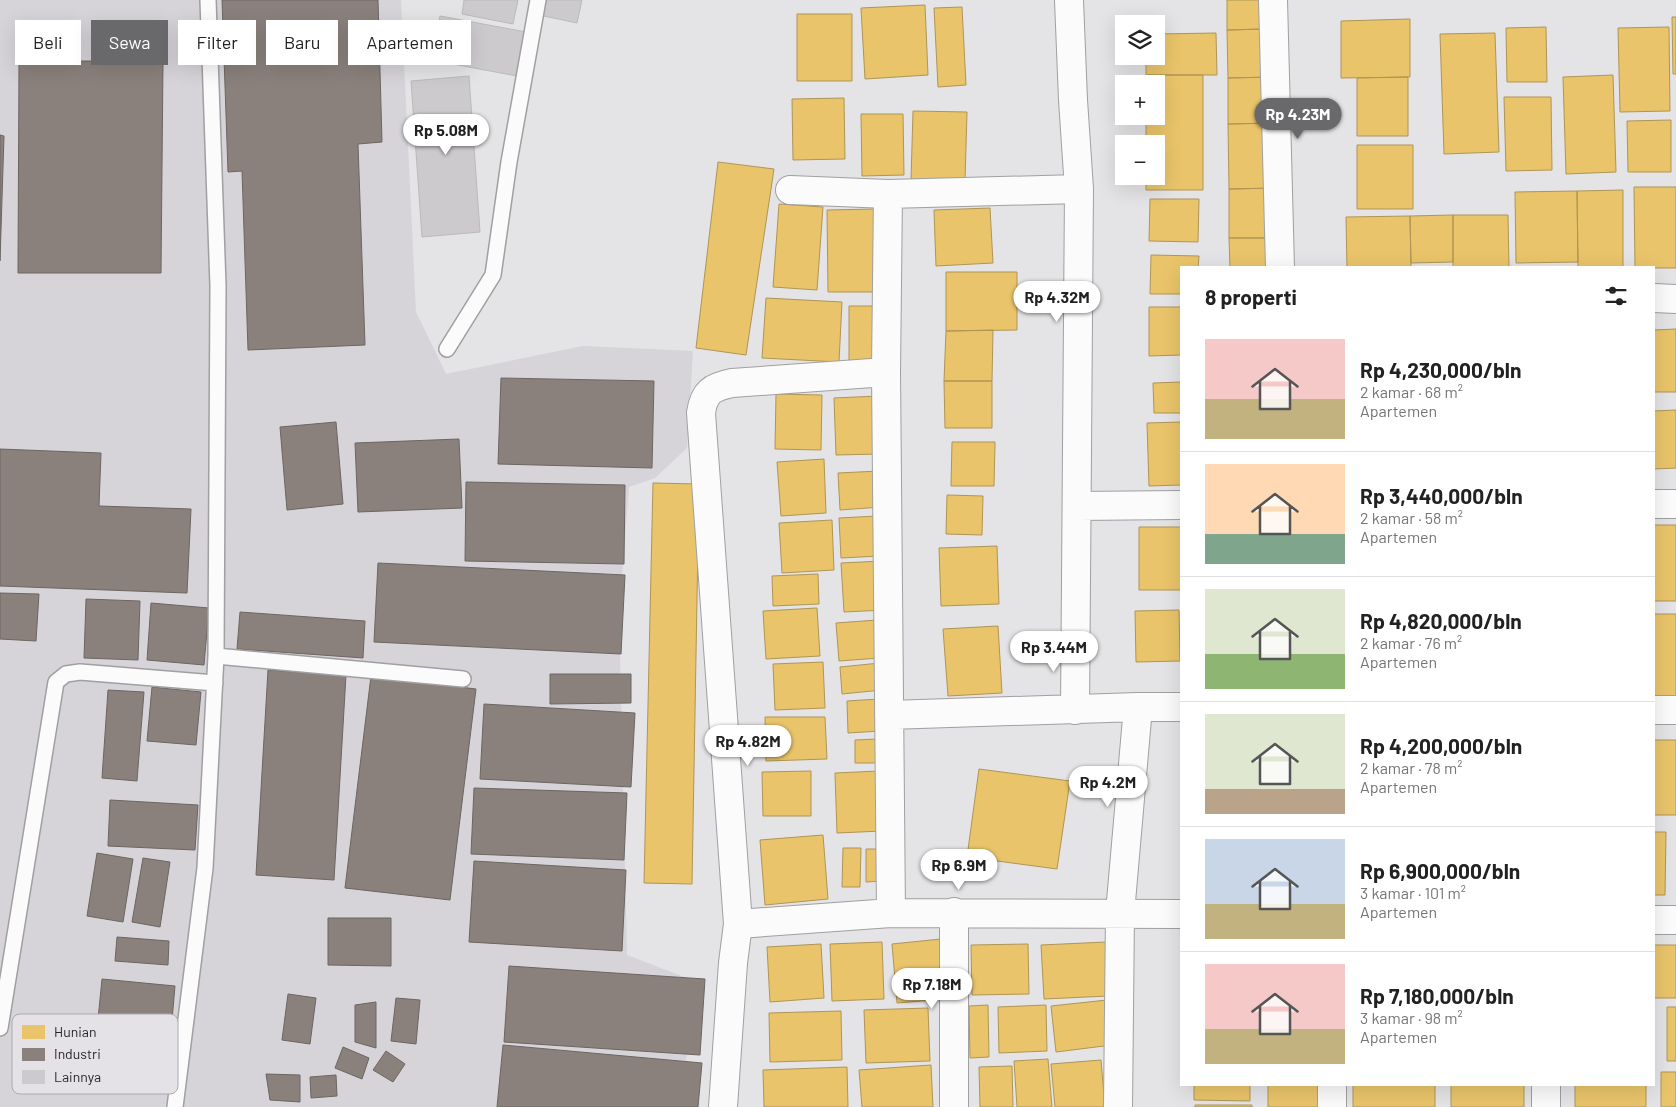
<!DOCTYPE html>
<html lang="id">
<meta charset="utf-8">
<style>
body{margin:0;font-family:Barlow,sans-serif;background:#f2f2f2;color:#222;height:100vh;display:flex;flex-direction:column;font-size:19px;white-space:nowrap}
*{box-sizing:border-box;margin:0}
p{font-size:16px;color:#767676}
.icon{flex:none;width:28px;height:28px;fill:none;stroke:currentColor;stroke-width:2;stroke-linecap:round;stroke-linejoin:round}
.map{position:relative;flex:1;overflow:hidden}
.details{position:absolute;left:1180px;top:266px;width:475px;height:820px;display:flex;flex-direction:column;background:#fff;border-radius:0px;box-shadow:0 5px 20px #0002}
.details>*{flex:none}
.banner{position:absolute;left:15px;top:20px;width:475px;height:45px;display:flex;gap:10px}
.tools{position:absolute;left:1115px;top:15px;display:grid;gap:10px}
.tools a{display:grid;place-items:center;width:50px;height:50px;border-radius:0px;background:#fff;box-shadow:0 5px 20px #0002;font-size:25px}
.price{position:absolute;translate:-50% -42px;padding:0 11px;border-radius:18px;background:#fff;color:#222;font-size:16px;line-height:32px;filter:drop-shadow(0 1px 2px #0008)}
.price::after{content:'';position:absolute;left:50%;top:30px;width:15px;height:11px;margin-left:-8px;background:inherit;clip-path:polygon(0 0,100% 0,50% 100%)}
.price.current{background:#69686a;color:#fff}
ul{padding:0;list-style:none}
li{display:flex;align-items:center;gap:15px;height:125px;padding:0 25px}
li+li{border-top:1px solid #e0e0e0}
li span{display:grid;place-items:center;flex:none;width:140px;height:100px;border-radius:0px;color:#555}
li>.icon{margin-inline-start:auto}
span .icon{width:60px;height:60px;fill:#fffc;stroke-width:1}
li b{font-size:21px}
h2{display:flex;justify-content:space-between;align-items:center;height:60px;padding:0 25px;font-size:21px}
.tag{padding:0 18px;border-radius:0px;background:#fff;box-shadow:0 5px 20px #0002;font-size:18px;line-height:45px}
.tag.current{background:#69686a;color:#fff}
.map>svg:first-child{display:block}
.built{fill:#d6d3d9}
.homes{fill:#e9c46a;stroke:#af9556}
.industry{fill:#8a817c;stroke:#6c6662}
.building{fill:#cccacc;stroke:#bababb}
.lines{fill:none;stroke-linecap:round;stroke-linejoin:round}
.service-casing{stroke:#a09fa1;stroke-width:18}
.minor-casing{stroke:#a09fa1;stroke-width:30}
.service{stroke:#fbfbfb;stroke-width:15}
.minor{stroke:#fbfbfb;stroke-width:28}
.key{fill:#e4e2e6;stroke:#abaaad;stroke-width:1}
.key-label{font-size:14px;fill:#272627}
</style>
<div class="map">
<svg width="1676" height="1107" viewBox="0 0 1676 1107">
<rect width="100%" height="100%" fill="#e4e3e5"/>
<path class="built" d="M0 0H401L416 312 446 374 583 346 693 351 687 448 655 478 629 487 619 613 627 955 687 978 686 1107H0Z"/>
<path class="homes" d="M1227 0H1264V29L1227 30Z
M925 5 928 75 865 79 861 8Z
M962 7 966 85 938 87 934 8Z
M797 14H852V81H797Z
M1672 17H1676V74H1673Z
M1410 19V77L1341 78V21Z
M1546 27 1547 82H1507L1506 28Z
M1669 27 1670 111 1620 112 1618 28Z
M1264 29 1272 77 1228 78 1227 30Z
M1216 33 1217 75H1146V56H1156V34Z
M1495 33 1499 152 1444 154 1440 34Z
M1146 75H1203V190H1146V176H1156V144H1146V116H1156V84H1146Z
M1613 75 1616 172 1566 174 1563 77Z
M1272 77 1273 123 1228 124V78Z
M1408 77V136H1357V78Z
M1504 97H1551L1552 170 1506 171Z
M844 98 845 159 793 160 792 99Z
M913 111 967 112 965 181 911 180Z
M861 114H903L904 175 862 176Z
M1671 120V172H1628L1627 121Z
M1276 123 1277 188 1229 189 1228 124Z
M1357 145H1413V209H1357Z
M718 162 774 169 746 355 696 348Z
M1634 187H1676V268H1635Z
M1275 188V238H1229V189Z
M1623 190V268H1578L1577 191Z
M1577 191 1578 262 1516 263 1515 192Z
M1150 199H1199L1198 242 1149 241Z
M779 204 823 207 817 290 773 287Z
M990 208 993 263 936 266 934 210Z
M875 209 876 292H828L827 210Z
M1453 215H1508L1509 268H1453Z
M1453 215V262L1411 263 1410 216Z
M1410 216 1411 268H1347L1346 217Z
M1229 238H1279V268H1230Z
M1151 255 1199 256 1198 268H1181V294H1150Z
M946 272H1017V330L946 331Z
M766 298 842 302 839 362 762 358Z
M849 306H882V364H849Z
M1149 307H1181V355L1149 356Z
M1676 329V392H1654V330Z
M993 330 992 381H944L946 331Z
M944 381H992V428H945Z
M1181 382V413H1154L1153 383Z
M776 394 822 395 821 450 775 449Z
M878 396 880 454 836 455 834 398Z
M1676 410V468L1654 469V411Z
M1181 422V485L1149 486 1147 423Z
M952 442H995L994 486H951Z
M824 459 826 513 781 516 777 462Z
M879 471 881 507 840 510 838 473Z
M653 483 699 484 692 884 644 883Z
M947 495 983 496 982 535 946 534Z
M877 516 879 556 841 558 839 518Z
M832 520 834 570 782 573 779 523Z
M1654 525H1676V601H1654Z
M1139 527H1181V590H1139Z
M997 546 999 604 941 606 939 548Z
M882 561 885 610 844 612 841 563Z
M818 574 819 604 773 606 772 576Z
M817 608 820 656 766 659 763 611Z
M1179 610 1180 661 1136 662 1135 611Z
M1654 614H1676V699H1654Z
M877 620 880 658 839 661 836 623Z
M998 626 1002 693 948 696 943 629Z
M823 662 825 708 775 710 773 664Z
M880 663 882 690 842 694 840 667Z
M879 699 881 731 848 733 847 701Z
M765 717H825L827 759 766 761Z
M877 739 879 763H855V740Z
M1654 740H1676V815H1654Z
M979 769 1070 781 1057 869 967 857Z
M811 771V816H763L762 772Z
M879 771 882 831 837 833 835 773Z
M1654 832H1666L1665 895H1654Z
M823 835 828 899 765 905 760 840Z
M843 848H861L860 887H842Z
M866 849H884L883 881 866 882Z
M941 939 946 999 897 1003 892 944Z
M882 942 884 999 832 1001 830 944Z
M1106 942 1108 996 1044 999 1041 945Z
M821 944 824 998 770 1002 767 947Z
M1028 944 1029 994 972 995 971 945Z
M1654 945H1676V998H1654Z
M1107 1000 1112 1045 1056 1052 1051 1006Z
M988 1005 989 1057 970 1058 969 1006Z
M1046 1005 1047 1051 999 1053 998 1007Z
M1667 1007H1676V1061H1667Z
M928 1008 930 1061 866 1063 864 1010Z
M841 1011 842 1060 770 1062 769 1013Z
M1048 1059 1052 1107H1017L1014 1061Z
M1101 1060 1105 1107H1055L1051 1064Z
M931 1065 933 1107H862L859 1070Z
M1012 1066 1013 1107H980L979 1067Z
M847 1067 848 1107H764L763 1070Z
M1661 1072H1676V1107H1661Z
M1194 1085H1250V1101L1194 1100Z
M1268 1085H1326V1107H1268Z
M1353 1085H1435V1107H1353Z
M1451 1085H1524V1107H1451Z
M1575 1085H1646V1107H1575Z
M1195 1105H1252V1107H1195Z"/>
<path class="industry" d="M222 0H378L382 142 358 144 365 345 248 350 242 171 228 172Z
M19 61H163L161 273H18Z
M0 135 4 136 0 261Z
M501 378 654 381 652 468 498 464Z
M336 422 343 504 287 510 280 427Z
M459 439 462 508 358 512 355 443Z
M0 449 101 453 99 506 191 509 187 593 0 586Z
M466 482 625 485 624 564 465 561Z
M378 563 625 575 621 654 374 642Z
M0 593 39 594 36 641 0 639Z
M86 599 140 601 138 660 84 658Z
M151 603 209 608 204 665 147 660Z
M240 612 365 621 363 658 237 649Z
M268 670 346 675 334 880 256 875Z
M550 674H631V703L550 704Z
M371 676 476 689 450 900 345 888Z
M152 687 201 692 196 745 147 741Z
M108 690 144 692 137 781 102 778Z
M484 704 635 713 631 787 480 779Z
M474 788 627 793 624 860 471 854Z
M110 800 198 805 195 850 108 846Z
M97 853 133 859 123 922 87 916Z
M143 858 170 862 160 927 132 922Z
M474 861 626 870 622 951 469 942Z
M328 918H391V966L328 965Z
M117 937 169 941 168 965 115 961Z
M509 966 705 979 700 1055 504 1042Z
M102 979 175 986 168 1066 94 1059Z
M288 994 316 998 310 1044 282 1040Z
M396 998 420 1000 416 1044 391 1041Z
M376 1002V1048L355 1042V1005Z
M503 1045 702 1063 698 1107H497Z
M343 1047 369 1058 362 1079 335 1068Z
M386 1051 405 1064 393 1082 373 1070Z
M266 1074 300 1075V1102L270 1100Z
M336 1075 337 1096 311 1098 310 1077Z"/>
<path class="building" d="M464 0H518L513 24 462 14Z
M543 0H582L577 23 539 15Z
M440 16 526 32 517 76 431 60Z
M469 76 480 232 422 237 411 81Z"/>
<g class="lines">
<g class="service-casing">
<path id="service" d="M447 349 493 275 509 162 538 0
M216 656 463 679
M0 1028 56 682 66 674 80 672 215 683
M175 1107 205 868 216 656 218 286 208 0"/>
</g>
<g class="minor-casing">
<path id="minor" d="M1069 0 1073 100 1079 189 1075 710
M1273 0 1280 268
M790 190 888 194 1079 189
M888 194 886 372 891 913
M1654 298 1676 299
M1654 504H1676
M1077 506 1181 505
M1654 710H1676
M889 715 1138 707H1181
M954 912V1107
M1654 920H1676
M738 924 891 913 1181 914
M1332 1085V1107
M723 1107 733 963 738 924 701 413C704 392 712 387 732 383L886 372
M1118 1107 1120 913 1138 707
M1546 1107V1085"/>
</g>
<use href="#service" class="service"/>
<use href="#minor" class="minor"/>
</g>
<rect x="12" y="1014" width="166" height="80" rx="8" class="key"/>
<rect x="22" y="1025" width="23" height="14" fill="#e9c46a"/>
<rect x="22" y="1048" width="23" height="13" fill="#8a817c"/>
<rect x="22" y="1070" width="23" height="14" fill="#cccacc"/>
<g class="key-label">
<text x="54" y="1037">Hunian</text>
<text x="54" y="1059">Industri</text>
<text x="54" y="1082">Lainnya</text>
</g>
</svg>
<div class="tools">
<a><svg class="icon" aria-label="layers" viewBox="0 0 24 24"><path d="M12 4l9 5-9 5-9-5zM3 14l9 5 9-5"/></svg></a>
<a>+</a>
<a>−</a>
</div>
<b class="price current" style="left:1298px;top:140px">Rp 4.23M</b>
<b class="price" style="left:446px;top:156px">Rp 5.08M</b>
<b class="price" style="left:1057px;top:323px">Rp 4.32M</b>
<b class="price" style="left:1054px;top:673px">Rp 3.44M</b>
<b class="price" style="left:748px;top:767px">Rp 4.82M</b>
<b class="price" style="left:1108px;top:808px">Rp 4.2M</b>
<b class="price" style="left:959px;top:891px">Rp 6.9M</b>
<b class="price" style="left:932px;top:1010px">Rp 7.18M</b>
<div class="banner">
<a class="tag">Beli</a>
<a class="tag current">Sewa</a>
<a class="tag">Filter</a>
<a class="tag">Baru</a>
<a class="tag">Apartemen</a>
</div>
<section class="details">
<h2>8 properti<svg class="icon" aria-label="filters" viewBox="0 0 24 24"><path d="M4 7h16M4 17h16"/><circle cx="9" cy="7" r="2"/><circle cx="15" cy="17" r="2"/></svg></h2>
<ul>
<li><span style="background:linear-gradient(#f6c9c9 60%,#c2b280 0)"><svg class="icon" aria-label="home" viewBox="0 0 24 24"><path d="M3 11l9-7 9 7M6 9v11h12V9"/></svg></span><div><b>Rp 4,230,000/bln</b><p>2 kamar · 68 m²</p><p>Apartemen</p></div></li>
<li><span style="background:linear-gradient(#ffd9b3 70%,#7fa58c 0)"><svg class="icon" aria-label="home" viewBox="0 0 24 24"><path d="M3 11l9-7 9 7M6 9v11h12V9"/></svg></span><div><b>Rp 3,440,000/bln</b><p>2 kamar · 58 m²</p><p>Apartemen</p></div></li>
<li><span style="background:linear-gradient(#dfe7d0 65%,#8fb573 0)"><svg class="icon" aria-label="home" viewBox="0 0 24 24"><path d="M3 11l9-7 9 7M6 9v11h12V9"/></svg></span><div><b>Rp 4,820,000/bln</b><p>2 kamar · 76 m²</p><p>Apartemen</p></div></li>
<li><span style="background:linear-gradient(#dfe7d0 75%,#b9a48a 0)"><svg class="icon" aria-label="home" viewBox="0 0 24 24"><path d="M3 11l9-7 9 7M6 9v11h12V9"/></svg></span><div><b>Rp 4,200,000/bln</b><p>2 kamar · 78 m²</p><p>Apartemen</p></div></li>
<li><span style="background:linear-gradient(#c9d6e8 65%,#c2b280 0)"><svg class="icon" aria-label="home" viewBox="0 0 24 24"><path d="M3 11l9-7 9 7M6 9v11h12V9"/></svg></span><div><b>Rp 6,900,000/bln</b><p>3 kamar · 101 m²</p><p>Apartemen</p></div></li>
<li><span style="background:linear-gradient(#f6c9c9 65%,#c2b280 0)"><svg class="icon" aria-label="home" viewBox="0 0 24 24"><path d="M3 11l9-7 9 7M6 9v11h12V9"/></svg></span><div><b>Rp 7,180,000/bln</b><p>3 kamar · 98 m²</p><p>Apartemen</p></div></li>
</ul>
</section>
</div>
